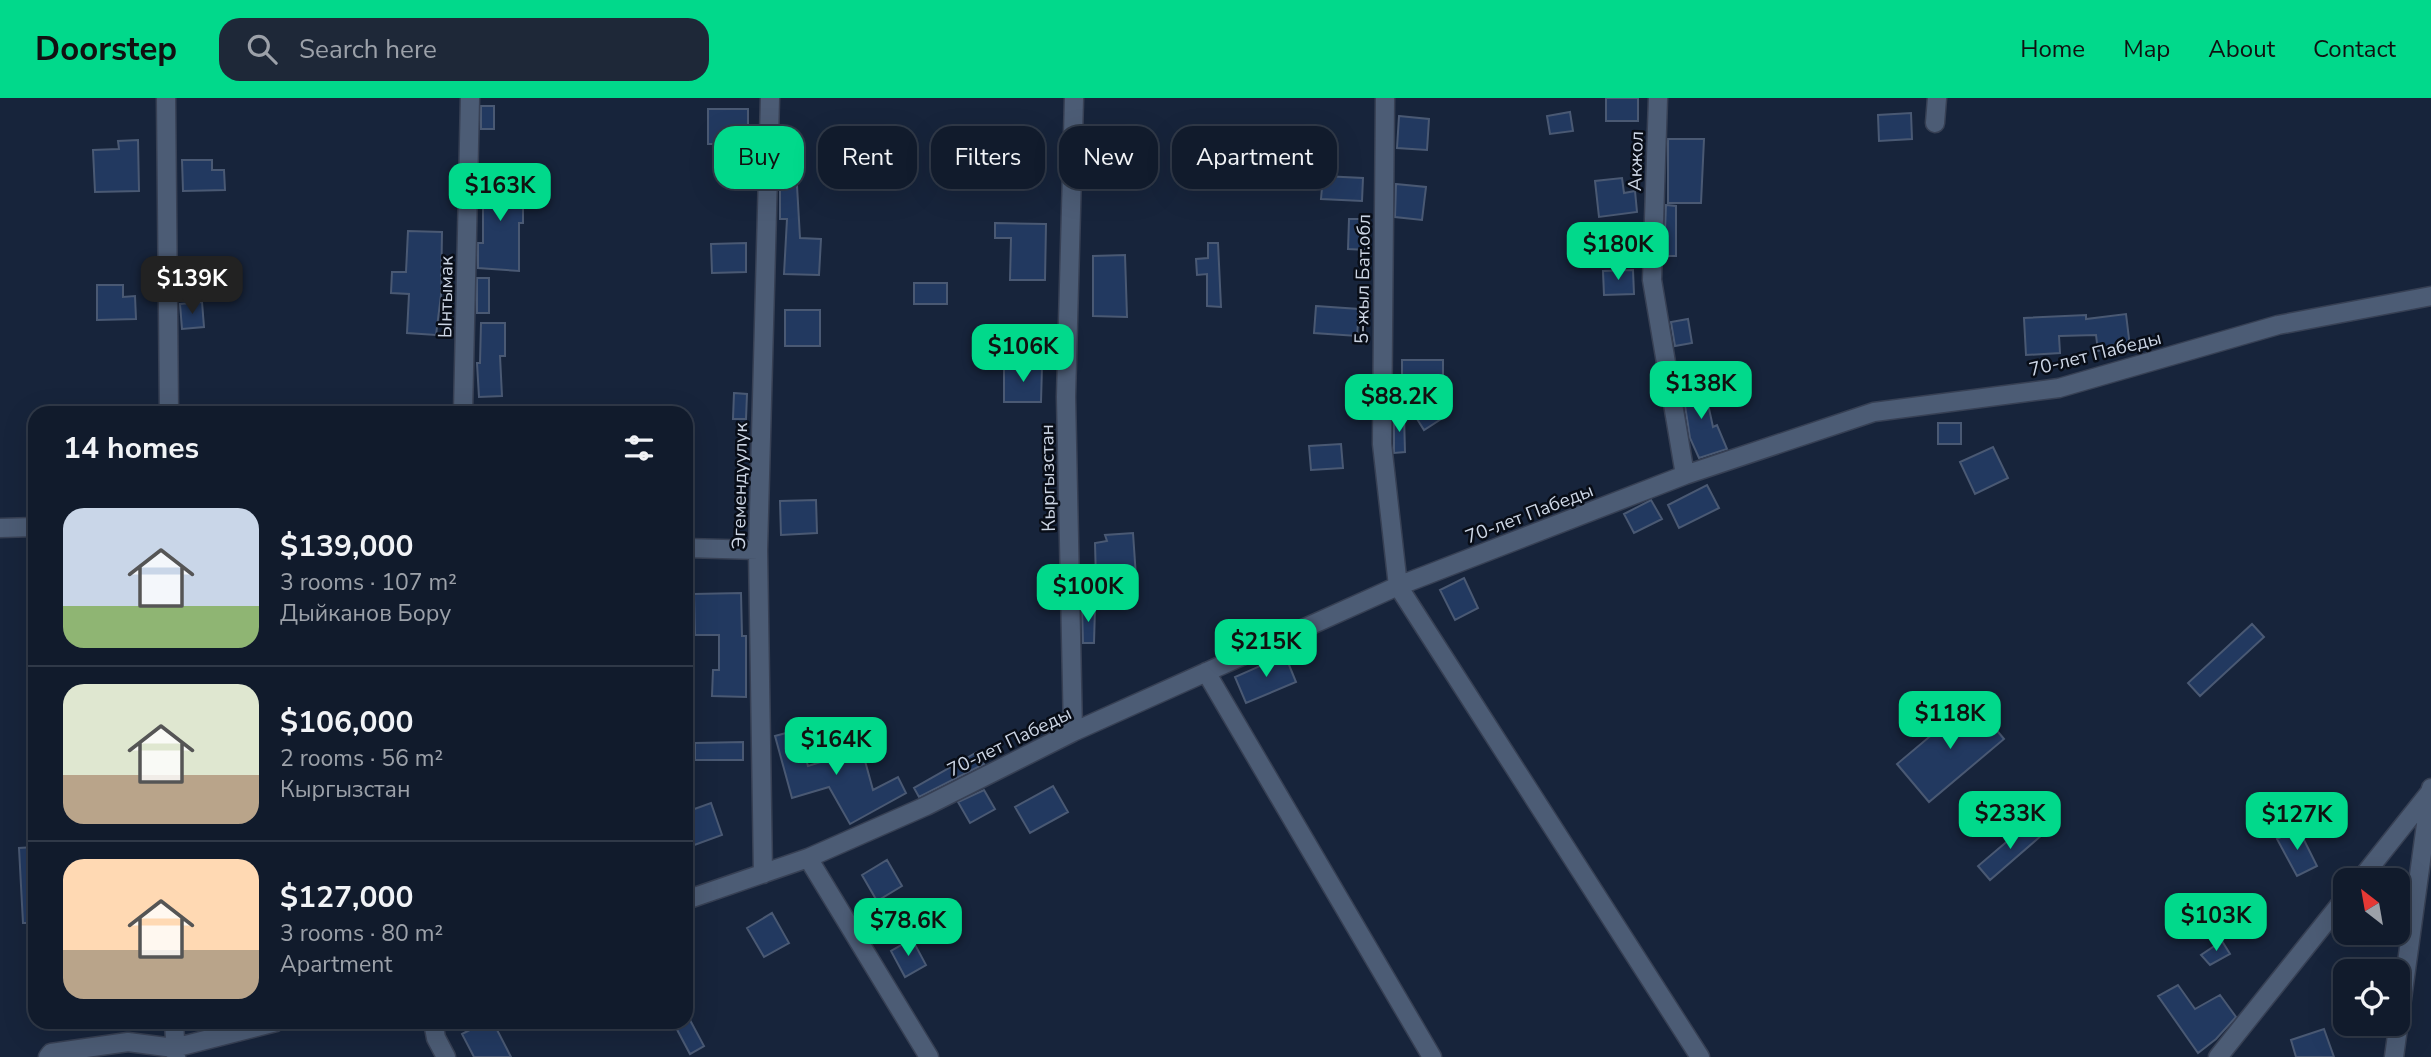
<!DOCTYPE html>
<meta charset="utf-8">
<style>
body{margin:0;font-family:"Nunito Sans",sans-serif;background:#1e2838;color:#f1f3f6;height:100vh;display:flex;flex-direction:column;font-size:26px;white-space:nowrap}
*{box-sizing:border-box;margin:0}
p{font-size:23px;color:#9ca1a9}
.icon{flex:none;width:38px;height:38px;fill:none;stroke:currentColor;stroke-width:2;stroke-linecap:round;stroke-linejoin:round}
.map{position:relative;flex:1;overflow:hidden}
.side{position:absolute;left:28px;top:308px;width:665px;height:623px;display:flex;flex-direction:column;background:#111b2c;border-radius:21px;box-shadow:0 7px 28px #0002,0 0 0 2px #303948}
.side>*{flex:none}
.guide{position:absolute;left:714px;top:28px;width:665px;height:63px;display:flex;gap:14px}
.needle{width:46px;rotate:329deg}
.fabs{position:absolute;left:2333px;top:770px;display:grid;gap:14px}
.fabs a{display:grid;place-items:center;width:77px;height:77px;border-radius:14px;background:#111b2c;box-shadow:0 7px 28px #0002,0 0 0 2px #303948;font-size:35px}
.price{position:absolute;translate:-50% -60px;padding:0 16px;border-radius:14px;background:#01d98b;color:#111;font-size:23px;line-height:46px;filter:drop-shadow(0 2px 4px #0008)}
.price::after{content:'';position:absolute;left:50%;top:42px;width:21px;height:16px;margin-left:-10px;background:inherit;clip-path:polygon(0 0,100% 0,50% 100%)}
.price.active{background:#222;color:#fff}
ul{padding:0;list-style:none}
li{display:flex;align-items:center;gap:21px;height:175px;padding:0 35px}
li+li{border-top:2px solid #303948}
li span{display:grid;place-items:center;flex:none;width:196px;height:140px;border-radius:21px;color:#555}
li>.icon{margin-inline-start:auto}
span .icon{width:84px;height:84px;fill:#fffc;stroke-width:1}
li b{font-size:30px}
h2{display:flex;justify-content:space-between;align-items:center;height:84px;padding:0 35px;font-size:30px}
.tag{padding:0 24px;border-radius:21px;background:#111b2c;box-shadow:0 7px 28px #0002,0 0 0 2px #303948;font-size:24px;line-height:63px}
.tag.active{background:#01d98b;color:#111}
header{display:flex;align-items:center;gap:42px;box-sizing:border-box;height:98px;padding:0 35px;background:#01d98b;color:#111}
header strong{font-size:33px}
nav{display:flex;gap:38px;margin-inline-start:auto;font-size:24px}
.search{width:490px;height:63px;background:#1e2838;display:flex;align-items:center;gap:18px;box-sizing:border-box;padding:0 24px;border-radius:21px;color:#9ca1a9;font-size:26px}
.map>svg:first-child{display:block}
.building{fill:#223960;stroke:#4a5973;stroke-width:2}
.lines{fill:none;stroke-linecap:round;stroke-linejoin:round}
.street-casing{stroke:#374054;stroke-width:21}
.street{stroke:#4c5c75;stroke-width:18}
.labels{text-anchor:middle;stroke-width:5;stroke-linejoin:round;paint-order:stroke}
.street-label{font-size:19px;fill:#ccd5e4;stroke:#080d17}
</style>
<header>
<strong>Doorstep</strong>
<div class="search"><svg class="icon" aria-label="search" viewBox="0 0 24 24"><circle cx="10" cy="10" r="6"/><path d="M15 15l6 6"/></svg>Search here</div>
<nav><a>Home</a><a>Map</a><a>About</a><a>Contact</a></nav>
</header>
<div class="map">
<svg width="2431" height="959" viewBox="0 0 2431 959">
<rect width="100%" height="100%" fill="#17243b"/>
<path class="building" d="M1606 0H1638V23H1606Z
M481 8H494V31H481Z
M708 11H748V46H708Z
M1570 14 1573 33 1550 36 1547 18Z
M1911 15 1912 41 1879 43 1878 17Z
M1399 18 1429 21 1427 52 1397 50Z
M1668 41H1704L1701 105H1668Z
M138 42 139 93 95 94 93 52 119 51 118 43Z
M1092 51H1123V88L1092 89Z
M804 52V70H796L800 140 821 141 819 177 784 176 787 121H780V54Z
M182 62H212V72H224L225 92 183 93Z
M483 70 509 71 508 98H523V125H519V173L478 170V145H483Z
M1323 78 1363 80 1362 103 1321 101Z
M1622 80 1624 95 1635 93 1637 114 1599 119 1595 83Z
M1396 86 1426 89 1422 122 1395 119Z
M1666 107 1676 108V158H1664Z
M1349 121H1368L1367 152 1348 151Z
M995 125 1046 126 1045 182H1010L1011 140H995Z
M408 133 442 134 441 197 436 237 407 235 409 196 391 195 392 174H406Z
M746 145V174L712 175 711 146Z
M1208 145H1218L1221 209 1207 208V176L1197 177 1196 161 1208 160Z
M1641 148V168L1624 169 1623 149Z
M1125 157 1127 219 1093 218V158Z
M1633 172 1634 196 1604 197 1603 173Z
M477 180H489V215H477Z
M914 185H947V206H914Z
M97 187H123V199L135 198 136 221 97 222Z
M202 204 204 229 182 231 180 206Z
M1316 208 1359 211 1357 238 1314 235Z
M785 212H820V248H785Z
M2126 216 2130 249 2098 253 2096 237 2059 238 2060 255 2026 257 2024 220 2086 217V221Z
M1688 221 1692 245 1675 248 1671 224Z
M481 225H505V258H500L502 298 479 299 477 265H480Z
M1402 262H1443V305L1449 316 1424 332 1402 297Z
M1004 268H1042L1041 304H1004Z
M1703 283 1713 329 1717 327 1727 351 1699 360 1690 340 1682 288Z
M734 295 747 296 746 321H733Z
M1394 317H1404L1405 354 1394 355Z
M1938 325H1961V346H1938Z
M1341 346 1343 370 1311 372 1309 348Z
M1993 349 2008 380 1975 396 1960 364Z
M1707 387 1719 410 1679 430 1668 407Z
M816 402 817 435 781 437 780 403Z
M1651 402 1662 421 1634 435 1624 416Z
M1133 435 1136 479 1096 482 1095 445 1107 443 1105 437Z
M1464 480 1478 510 1455 522 1440 492Z
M741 495 742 538H746V599L712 598 713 572H719V537H695L694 496Z
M1082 509H1095L1094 545H1083Z
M2252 526 2264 539 2200 598 2188 585Z
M1285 557 1296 584 1246 605 1235 579Z
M1972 603 2004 641 1929 704 1897 666Z
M797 632 808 668 837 659 834 648 859 641 873 692 898 679 906 695 850 726 829 689 792 700 775 638Z
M743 644V662H695V645Z
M977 654 984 666 919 699 914 690Z
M1053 688 1068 714 1030 735 1015 709Z
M984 692 995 711 970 725 958 704Z
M711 705 722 737 686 750V714Z
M2030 724 2042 737 1990 782 1978 768Z
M2298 730 2317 768 2297 778 2277 741Z
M35 749V825H23L19 750Z
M887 762 902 788 877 803 862 777Z
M772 815 789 845 764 859 747 830Z
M912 841 926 867 905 879 891 853Z
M2222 843 2230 856 2210 867 2201 857Z
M2178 887 2195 911 2220 897 2236 919 2216 941 2198 955 2158 898Z
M690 922 704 948 690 956 673 924Z
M485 924H493L511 959H474L462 936Z
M2324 931 2334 959H2296L2291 942Z"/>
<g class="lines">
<g class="street-casing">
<path id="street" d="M166 0 169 315
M1385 0 1382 346 1398 488 1700 959
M1658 0 1652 182 1685 377
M1935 25 1937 0
M463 315 470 0
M0 430 35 429
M686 450 758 452
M1206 574 1432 959
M1073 634 1066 299 1074 0
M808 760 929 959
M763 776 758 452 770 0
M2360 782 2430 694
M686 802 808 760 926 708 1073 634 1398 488 1685 377 1874 314 2059 290 2278 227 2431 198
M174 924 176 959
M433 924 436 940 446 959
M48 959 51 955 128 944 174 950 276 924
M2218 959 2345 800
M2394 959 2431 690"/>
</g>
<use href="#street" class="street"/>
</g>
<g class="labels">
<g class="street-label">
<text transform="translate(1635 63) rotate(-88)" y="7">Акжол</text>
<text transform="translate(1362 181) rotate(-89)" y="7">5-жыл Бат.обл</text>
<text transform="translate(445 199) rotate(-89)" y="7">Ынтымак</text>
<text transform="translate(2095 255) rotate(-14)" y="7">70-лет Пабеды</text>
<text transform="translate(1047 380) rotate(-91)" y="7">Кыргызстан</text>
<text transform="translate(739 388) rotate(-89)" y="7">Эгемендуулук</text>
<text transform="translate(1529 415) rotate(-21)" y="7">70-лет Пабеды</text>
<text transform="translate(1009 643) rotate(-26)" y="7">70-лет Пабеды</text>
</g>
</g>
</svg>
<div class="fabs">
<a><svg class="needle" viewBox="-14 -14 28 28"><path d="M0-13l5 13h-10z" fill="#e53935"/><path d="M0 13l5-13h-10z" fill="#9ca1a9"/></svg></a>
<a><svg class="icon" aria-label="locate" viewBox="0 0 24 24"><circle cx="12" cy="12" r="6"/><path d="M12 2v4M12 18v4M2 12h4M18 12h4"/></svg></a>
</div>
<b class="price" style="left:500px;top:125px">$163K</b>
<b class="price" style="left:1618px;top:184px">$180K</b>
<b class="price active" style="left:192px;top:218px">$139K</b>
<b class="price" style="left:1023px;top:286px">$106K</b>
<b class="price" style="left:1701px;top:323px">$138K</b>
<b class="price" style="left:1399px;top:336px">$88.2K</b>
<b class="price" style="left:1088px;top:526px">$100K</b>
<b class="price" style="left:1266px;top:581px">$215K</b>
<b class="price" style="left:1950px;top:653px">$118K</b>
<b class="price" style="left:836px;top:679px">$164K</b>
<b class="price" style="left:2010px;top:753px">$233K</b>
<b class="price" style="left:2297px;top:754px">$127K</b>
<b class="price" style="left:2216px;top:855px">$103K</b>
<b class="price" style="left:908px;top:860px">$78.6K</b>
<div class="guide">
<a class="tag active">Buy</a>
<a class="tag">Rent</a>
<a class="tag">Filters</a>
<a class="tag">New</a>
<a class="tag">Apartment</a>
</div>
<section class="side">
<h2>14 homes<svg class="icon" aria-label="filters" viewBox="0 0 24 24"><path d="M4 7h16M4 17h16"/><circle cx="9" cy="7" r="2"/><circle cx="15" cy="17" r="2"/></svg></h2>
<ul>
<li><span style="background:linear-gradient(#c9d6e8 70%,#8fb573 0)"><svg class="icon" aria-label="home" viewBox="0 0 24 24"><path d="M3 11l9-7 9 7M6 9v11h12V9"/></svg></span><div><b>$139,000</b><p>3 rooms · 107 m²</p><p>Дыйканов Бору</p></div></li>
<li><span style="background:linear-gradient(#dfe7d0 65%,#b9a48a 0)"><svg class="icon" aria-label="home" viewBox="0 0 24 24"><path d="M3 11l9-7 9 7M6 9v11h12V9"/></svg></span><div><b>$106,000</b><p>2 rooms · 56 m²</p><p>Кыргызстан</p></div></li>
<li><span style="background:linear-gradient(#ffd9b3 65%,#b9a48a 0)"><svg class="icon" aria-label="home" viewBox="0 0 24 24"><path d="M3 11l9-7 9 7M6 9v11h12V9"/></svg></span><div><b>$127,000</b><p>3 rooms · 80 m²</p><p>Apartment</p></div></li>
</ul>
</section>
</div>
